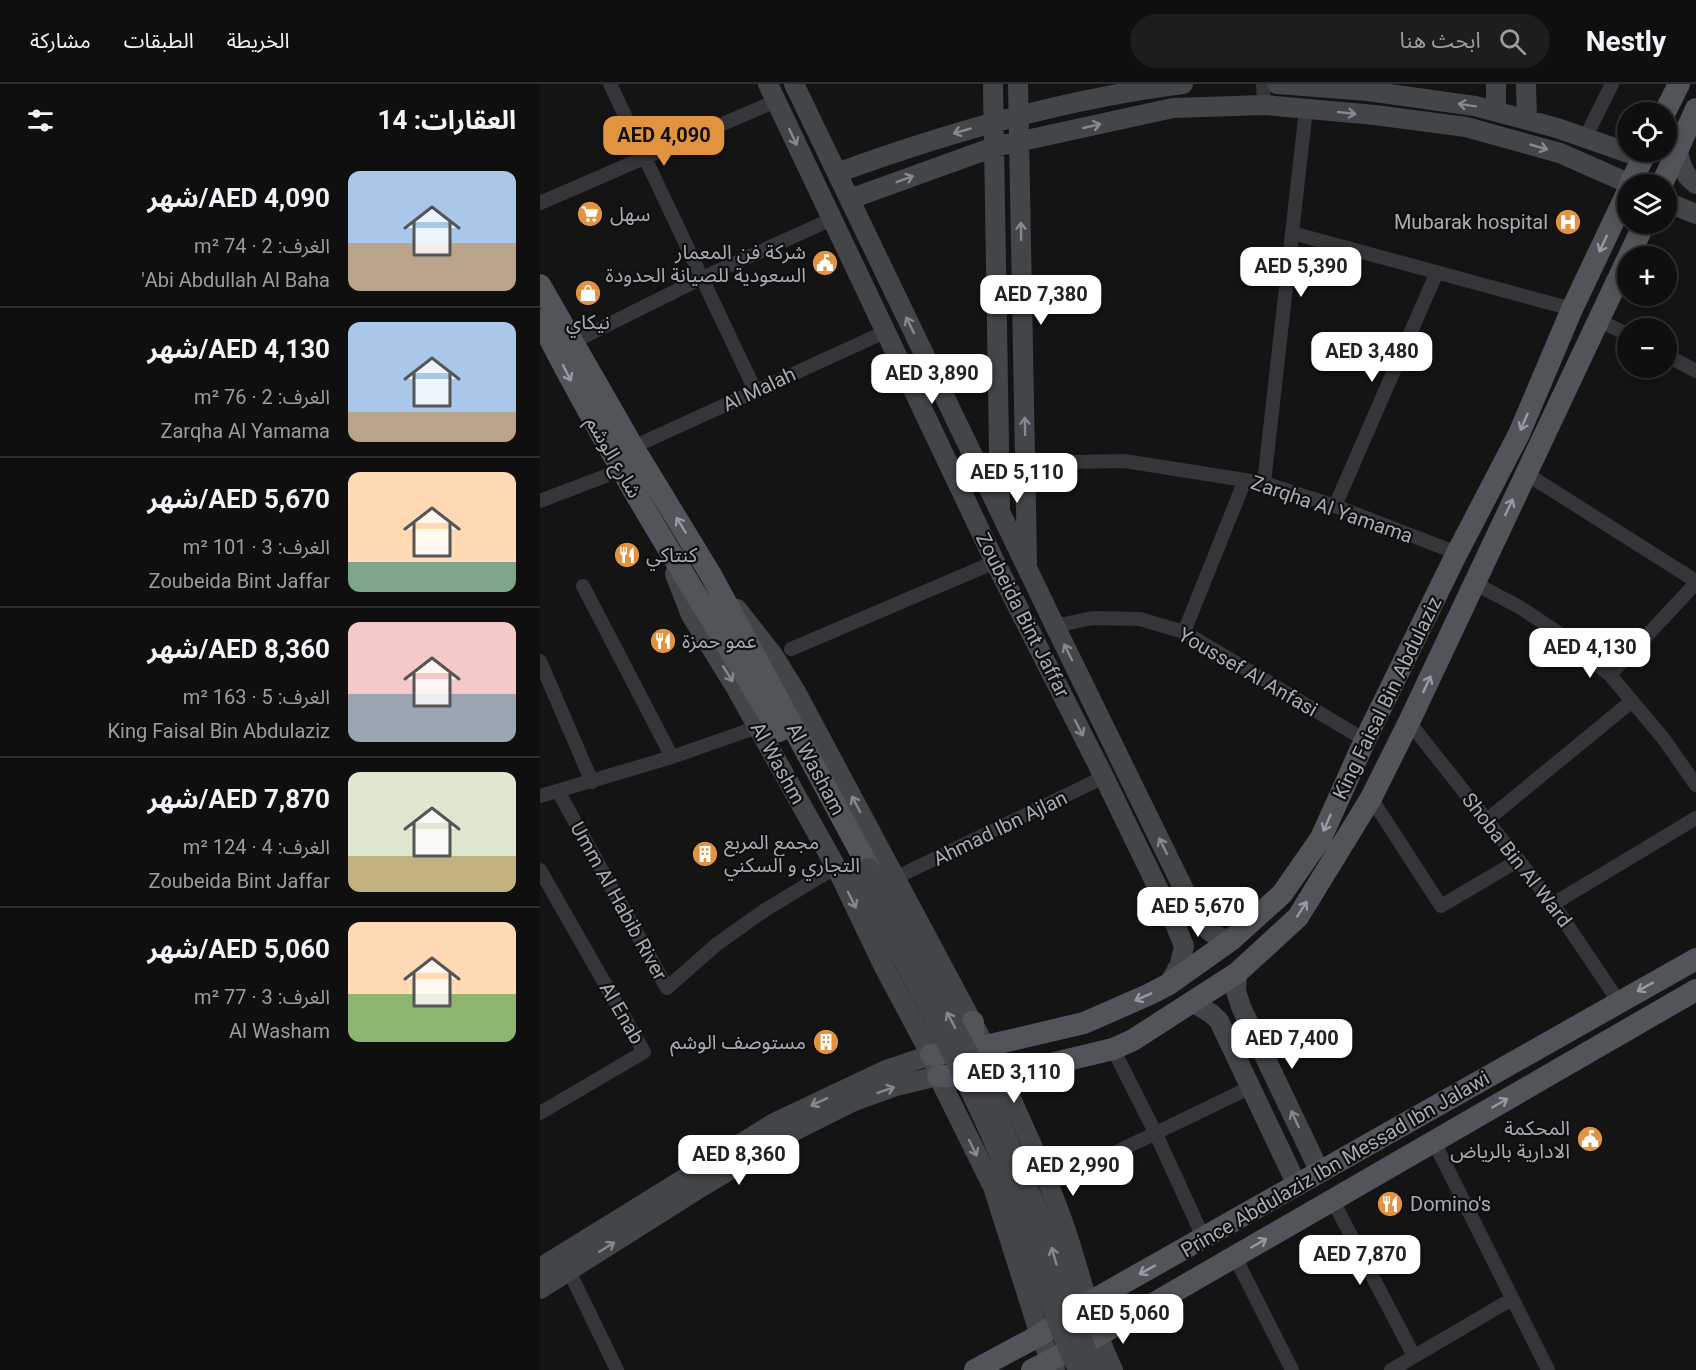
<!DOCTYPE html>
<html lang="ar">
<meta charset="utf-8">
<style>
body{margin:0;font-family:Roboto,"Noto Sans Arabic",sans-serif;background:#1d1d1e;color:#f1f3f6;direction:rtl;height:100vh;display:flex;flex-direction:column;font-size:22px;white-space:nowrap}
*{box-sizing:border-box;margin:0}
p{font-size:20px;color:#9b9c9f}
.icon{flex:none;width:33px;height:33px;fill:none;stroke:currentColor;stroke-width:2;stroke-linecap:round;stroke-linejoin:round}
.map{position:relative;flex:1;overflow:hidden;direction:ltr}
.side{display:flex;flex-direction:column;background:#0f0f10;width:540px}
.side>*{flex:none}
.fabs{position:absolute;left:1077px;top:18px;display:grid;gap:12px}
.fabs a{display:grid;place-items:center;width:60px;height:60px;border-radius:50%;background:#0f0f10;box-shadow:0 3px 9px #0003,0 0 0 2px #2f2f30;font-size:30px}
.price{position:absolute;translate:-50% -51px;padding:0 14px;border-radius:12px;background:#fff;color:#222;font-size:20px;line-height:39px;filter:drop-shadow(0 2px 3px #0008)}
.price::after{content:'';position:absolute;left:50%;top:36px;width:18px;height:14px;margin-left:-9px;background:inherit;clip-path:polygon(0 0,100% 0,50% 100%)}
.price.selected{background:#e1933f;color:#111}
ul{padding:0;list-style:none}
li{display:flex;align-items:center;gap:18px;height:150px;padding:0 24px}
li+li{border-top:2px solid #2f2f30}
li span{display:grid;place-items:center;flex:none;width:168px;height:120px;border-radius:12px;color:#555}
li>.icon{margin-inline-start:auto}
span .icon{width:72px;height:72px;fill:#fffc;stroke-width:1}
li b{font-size:26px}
h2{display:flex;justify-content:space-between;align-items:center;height:72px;padding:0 24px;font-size:26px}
header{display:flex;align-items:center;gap:36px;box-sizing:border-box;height:84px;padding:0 30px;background:#0f0f10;border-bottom:2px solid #2f2f30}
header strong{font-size:28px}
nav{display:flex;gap:33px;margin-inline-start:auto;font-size:21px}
.search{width:420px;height:54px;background:#1d1d1e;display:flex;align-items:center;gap:15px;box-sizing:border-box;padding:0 21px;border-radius:33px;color:#9b9c9f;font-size:22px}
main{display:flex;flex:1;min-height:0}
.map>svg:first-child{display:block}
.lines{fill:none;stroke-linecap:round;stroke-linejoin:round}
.street{stroke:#35363a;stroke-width:14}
.secondary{stroke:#434649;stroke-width:20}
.primary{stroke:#515458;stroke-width:22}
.secondary-bridge{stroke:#434649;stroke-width:20}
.oneway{stroke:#83898f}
.oneway2{stroke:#959ba2}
.labels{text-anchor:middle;stroke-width:4.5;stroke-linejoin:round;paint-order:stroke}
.poi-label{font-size:20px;fill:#a6adb4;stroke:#0f0f10;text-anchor:start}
.street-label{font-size:20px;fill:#a6adb4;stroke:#0f0f10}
</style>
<header>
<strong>Nestly</strong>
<div class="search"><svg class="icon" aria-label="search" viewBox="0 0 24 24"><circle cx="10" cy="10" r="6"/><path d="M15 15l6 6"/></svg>ابحث هنا</div>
<nav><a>الخريطة</a><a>الطبقات</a><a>مشاركة</a></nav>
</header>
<main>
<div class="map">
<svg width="1156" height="1286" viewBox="0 0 1156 1286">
<rect width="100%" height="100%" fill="#141415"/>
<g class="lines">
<path class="street" d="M70 0 215 306
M723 0 724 21
M1045 54 1072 0
M0 119 236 17
M752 149 1032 225
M1057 235 1088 251
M33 258 162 194 292 135
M1126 271 1156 287
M93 363 345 248
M485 379 584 377 724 399 795 422 917 469
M985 389 1156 497
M724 399 766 25
M0 417 81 386
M795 422 897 188
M934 499 981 524 1023 552 1070 591 1123 654 1156 701
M43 502 132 673
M515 542 552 534 600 535 644 548 825 656
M644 548 705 396
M251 565 455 478
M0 577 52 698
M1070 591 1156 499
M869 638 1013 820 1079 918
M18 707 127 904 177 860 225 826 296 783
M0 712 132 673 218 643
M831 714 901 822 979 776
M947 736 1092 617
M0 786 104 968 0 1029
M355 794 564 693
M1013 820 1156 734
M573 965 616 1050 664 1155
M894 1058 1008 1286
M508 1101 711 1003
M793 1117 874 1272
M695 1173 752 1286
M29 1187 77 1286
M851 1286 972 1215"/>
<path class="secondary" d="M228 0 455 478 564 693 633 835 644 862 640 880 629 900
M254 0 515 542 651 820C663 839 666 852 691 856
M453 0 460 423
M478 0 487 479
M737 0 828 7 935 22 1017 44 1103 74
M956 0V28
M986 0 987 36
M1137 65C1141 80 1143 91 1156 100
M297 89C409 48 524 15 643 0
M310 115 454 63 633 24 724 21 835 31 926 43 1020 69 1090 100
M1126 123 1134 121 1156 130
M135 490 151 531 196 604 296 783 344 883 391 971 398 992 453 1103 500 1251 515 1286
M197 525 233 571 256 608 461 992C484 1044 509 1096 527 1150 542 1195 552 1243 573 1286
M697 889 696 907 701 923 780 1088
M654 919 672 930 679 937 757 1101
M0 1184 234 1039 346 986 391 971
M0 1205 158 1105 258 1045 314 1017 356 1002 398 992"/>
<path class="primary" d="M1125 28 1139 0
M1090 100 1106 68
M1122 100 1156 25
M0 201 93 363 171 491 329 784
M0 236C72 378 157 511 239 647
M391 971 446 962 544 939 610 910 629 900 691 856 742 810 781 754 825 656 917 469 979 350 1032 225 1088 107
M424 976C434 965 434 952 433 938
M398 992H461L573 965 593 956 697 889 758 833 831 714 869 638 1104 140
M435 1286 500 1251 548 1219 1156 875
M492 1286 559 1251 1156 906"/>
<path class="secondary-bridge" d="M329 784 439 989 507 1149 528 1219 554 1286
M318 792C367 884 419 976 460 1072 490 1142 504 1217 538 1286"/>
</g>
<defs><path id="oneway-shaft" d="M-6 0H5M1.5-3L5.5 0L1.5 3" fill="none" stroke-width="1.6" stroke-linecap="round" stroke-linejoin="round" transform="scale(1.5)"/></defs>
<g class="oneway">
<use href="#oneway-shaft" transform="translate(927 21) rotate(-171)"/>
<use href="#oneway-shaft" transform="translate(807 29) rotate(6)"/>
<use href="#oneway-shaft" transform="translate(552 42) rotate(-13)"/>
<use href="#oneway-shaft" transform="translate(422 47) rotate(164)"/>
<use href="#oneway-shaft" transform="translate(253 53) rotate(65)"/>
<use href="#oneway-shaft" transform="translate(999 63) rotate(16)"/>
<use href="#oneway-shaft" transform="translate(365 95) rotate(-20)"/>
<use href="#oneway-shaft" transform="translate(481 147) rotate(-91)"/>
<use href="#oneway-shaft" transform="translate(370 241) rotate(-116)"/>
<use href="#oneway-shaft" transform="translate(485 342) rotate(-91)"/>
<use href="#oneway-shaft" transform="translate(528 568) rotate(-116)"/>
<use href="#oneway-shaft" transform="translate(188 590) rotate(58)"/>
<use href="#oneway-shaft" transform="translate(539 644) rotate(63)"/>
<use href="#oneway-shaft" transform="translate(316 720) rotate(-118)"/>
<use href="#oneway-shaft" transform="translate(623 762) rotate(-116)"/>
<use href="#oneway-shaft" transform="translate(312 816) rotate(64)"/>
<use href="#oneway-shaft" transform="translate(411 936) rotate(-118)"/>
<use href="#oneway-shaft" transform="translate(346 1006) rotate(-19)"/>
<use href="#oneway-shaft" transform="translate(279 1018) rotate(155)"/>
<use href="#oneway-shaft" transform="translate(755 1035) rotate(-115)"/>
<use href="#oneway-shaft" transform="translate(433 1064) rotate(64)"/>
<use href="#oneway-shaft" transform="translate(67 1163) rotate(-32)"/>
<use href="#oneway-shaft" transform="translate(514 1172) rotate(-106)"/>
</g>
<g class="oneway2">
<use href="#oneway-shaft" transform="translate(1063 160) rotate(115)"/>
<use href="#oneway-shaft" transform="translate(27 289) rotate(63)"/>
<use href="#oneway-shaft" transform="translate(984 338) rotate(113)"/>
<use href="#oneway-shaft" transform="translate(969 423) rotate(-65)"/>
<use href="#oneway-shaft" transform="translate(141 441) rotate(-122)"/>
<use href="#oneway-shaft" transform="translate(887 600) rotate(-65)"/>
<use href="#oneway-shaft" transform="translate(787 739) rotate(113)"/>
<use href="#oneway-shaft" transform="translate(762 825) rotate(-57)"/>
<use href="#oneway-shaft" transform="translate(1105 903) rotate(151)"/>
<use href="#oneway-shaft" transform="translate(603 913) rotate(156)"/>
<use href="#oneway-shaft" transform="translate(960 1019) rotate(-30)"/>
<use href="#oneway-shaft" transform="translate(719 1159) rotate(-30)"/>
<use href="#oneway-shaft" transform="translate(607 1186) rotate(151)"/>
</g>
<defs>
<g id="supermarket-disc" transform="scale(1.35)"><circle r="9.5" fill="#e1933f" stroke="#0f0f10"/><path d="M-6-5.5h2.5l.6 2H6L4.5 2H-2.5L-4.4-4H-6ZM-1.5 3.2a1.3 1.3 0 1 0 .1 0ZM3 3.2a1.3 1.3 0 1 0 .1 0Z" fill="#fff"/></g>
<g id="hospital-disc" transform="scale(1.35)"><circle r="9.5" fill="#e1933f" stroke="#0f0f10"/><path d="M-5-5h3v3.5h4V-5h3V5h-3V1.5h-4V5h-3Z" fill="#fff"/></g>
<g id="civic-disc" transform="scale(1.35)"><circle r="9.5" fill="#e1933f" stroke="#0f0f10"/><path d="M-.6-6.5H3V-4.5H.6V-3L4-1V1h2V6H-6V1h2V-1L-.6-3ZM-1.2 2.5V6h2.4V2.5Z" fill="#fff"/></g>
<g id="shop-disc" transform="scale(1.35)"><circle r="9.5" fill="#e1933f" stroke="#0f0f10"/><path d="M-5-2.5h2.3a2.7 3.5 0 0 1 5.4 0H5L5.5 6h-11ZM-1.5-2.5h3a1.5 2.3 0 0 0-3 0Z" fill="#fff"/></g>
<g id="restaurant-disc" transform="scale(1.35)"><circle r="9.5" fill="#e1933f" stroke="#0f0f10"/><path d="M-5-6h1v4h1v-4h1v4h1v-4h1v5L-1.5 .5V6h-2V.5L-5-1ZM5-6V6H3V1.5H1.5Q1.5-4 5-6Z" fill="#fff"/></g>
<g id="building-disc" transform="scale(1.35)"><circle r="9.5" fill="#e1933f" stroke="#0f0f10"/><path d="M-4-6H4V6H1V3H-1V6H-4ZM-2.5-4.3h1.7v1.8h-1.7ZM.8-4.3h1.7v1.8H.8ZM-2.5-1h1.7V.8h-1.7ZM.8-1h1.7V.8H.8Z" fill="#fff"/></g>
</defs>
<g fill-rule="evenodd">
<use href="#supermarket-disc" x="50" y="130"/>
<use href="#hospital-disc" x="1028" y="138"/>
<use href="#civic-disc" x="285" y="179"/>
<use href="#shop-disc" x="48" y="209"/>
<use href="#restaurant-disc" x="87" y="471"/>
<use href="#restaurant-disc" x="123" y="557"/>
<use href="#building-disc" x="165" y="770"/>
<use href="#building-disc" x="286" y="958"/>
<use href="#civic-disc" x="1050" y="1055"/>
<use href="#restaurant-disc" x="850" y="1120"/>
</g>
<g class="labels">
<g class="poi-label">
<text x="70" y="137">سهل</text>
<text x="1008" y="145" text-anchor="end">Mubarak hospital</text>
<text x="266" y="175" text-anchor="end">شركة فن المعمار<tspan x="266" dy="23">السعودية للصيانة الحدودة</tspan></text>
<text x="48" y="245" text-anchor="middle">نيكاي</text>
<text x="106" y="478">كنتاكي</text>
<text x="142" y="564">عمو حمزة</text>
<text x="184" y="765">مجمع المربع<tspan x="184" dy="23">التجاري و السكني</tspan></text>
<text x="266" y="965" text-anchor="end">مستوصف الوشم</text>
<text x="1030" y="1051" text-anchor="end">المحكمة<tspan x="1030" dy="23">الادارية بالرياض</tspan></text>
<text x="870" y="1127">Domino's</text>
</g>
<g class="street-label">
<text transform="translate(219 305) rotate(-25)" y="7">Al Malah</text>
<text transform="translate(74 373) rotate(60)" y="7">شارع الوشم</text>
<text transform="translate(792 425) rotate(19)" y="7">Zarqha Al Yamama</text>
<text transform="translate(483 531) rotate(63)" y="7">Zoubeida Bint Jaffar</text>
<text transform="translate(708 588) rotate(30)" y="7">Youssef Al Anfasi</text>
<text transform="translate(847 614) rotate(-64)" y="7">King Faisal Bin Abdulaziz</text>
<text transform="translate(238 679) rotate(61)" y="7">Al Washm</text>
<text transform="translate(276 685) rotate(62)" y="7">Al Washam</text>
<text transform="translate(460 744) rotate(-26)" y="7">Ahmad Ibn Ajlan</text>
<text transform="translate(977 776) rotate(52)" y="7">Shoba Bin Al Ward</text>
<text transform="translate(79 817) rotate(61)" y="7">Umm Al Habib River</text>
<text transform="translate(82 929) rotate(60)" y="7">Al Enab</text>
<text transform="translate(795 1080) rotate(-30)" y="7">Prince Abdulaziz Ibn Messad Ibn Jalawi</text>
</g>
</g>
</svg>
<div class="fabs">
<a><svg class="icon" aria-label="locate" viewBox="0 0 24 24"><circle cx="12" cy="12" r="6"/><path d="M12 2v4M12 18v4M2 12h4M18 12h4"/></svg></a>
<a><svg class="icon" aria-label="layers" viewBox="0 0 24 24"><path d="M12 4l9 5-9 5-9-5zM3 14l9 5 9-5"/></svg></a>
<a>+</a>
<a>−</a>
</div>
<b class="price selected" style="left:124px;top:83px">AED 4,090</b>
<b class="price" style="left:761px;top:214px">AED 5,390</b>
<b class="price" style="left:501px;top:242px">AED 7,380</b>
<b class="price" style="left:832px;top:299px">AED 3,480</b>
<b class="price" style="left:392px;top:321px">AED 3,890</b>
<b class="price" style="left:477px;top:420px">AED 5,110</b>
<b class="price" style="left:1050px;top:595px">AED 4,130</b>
<b class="price" style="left:658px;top:854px">AED 5,670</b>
<b class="price" style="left:752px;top:986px">AED 7,400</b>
<b class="price" style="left:474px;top:1020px">AED 3,110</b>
<b class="price" style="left:199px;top:1102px">AED 8,360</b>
<b class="price" style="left:533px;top:1113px">AED 2,990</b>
<b class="price" style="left:820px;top:1202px">AED 7,870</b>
<b class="price" style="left:583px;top:1261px">AED 5,060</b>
</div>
<section class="side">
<h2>العقارات: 14<svg class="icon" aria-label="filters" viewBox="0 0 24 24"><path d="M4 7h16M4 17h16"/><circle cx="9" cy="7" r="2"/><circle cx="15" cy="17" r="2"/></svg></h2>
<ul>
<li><span style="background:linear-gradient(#a9c7e8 60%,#b9a48a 0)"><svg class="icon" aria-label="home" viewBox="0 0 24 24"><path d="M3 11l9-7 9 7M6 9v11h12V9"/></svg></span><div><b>AED 4,090/شهر</b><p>الغرف: 2 · 74 m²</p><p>Abi Abdullah Al Baha'</p></div></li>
<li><span style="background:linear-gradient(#a9c7e8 75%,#b9a48a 0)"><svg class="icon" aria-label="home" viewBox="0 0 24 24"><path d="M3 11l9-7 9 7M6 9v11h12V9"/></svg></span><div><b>AED 4,130/شهر</b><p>الغرف: 2 · 76 m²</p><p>Zarqha Al Yamama</p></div></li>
<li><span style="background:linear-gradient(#ffd9b3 75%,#7fa58c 0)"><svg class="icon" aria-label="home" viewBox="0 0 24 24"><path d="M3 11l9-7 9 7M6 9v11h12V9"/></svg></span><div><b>AED 5,670/شهر</b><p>الغرف: 3 · 101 m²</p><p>Zoubeida Bint Jaffar</p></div></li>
<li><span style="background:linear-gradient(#f6c9c9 60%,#9aa5b1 0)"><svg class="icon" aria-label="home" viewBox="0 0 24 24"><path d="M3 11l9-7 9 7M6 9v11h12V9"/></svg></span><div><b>AED 8,360/شهر</b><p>الغرف: 5 · 163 m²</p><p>King Faisal Bin Abdulaziz</p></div></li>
<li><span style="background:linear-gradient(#dfe7d0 70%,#c2b280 0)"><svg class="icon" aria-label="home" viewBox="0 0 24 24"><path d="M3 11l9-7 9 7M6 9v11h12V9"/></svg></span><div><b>AED 7,870/شهر</b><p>الغرف: 4 · 124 m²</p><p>Zoubeida Bint Jaffar</p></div></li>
<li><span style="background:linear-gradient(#ffd9b3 60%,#8fb573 0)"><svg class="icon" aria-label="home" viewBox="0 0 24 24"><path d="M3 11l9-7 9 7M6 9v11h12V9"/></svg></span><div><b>AED 5,060/شهر</b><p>الغرف: 3 · 77 m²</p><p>Al Washam</p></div></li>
</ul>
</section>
</main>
